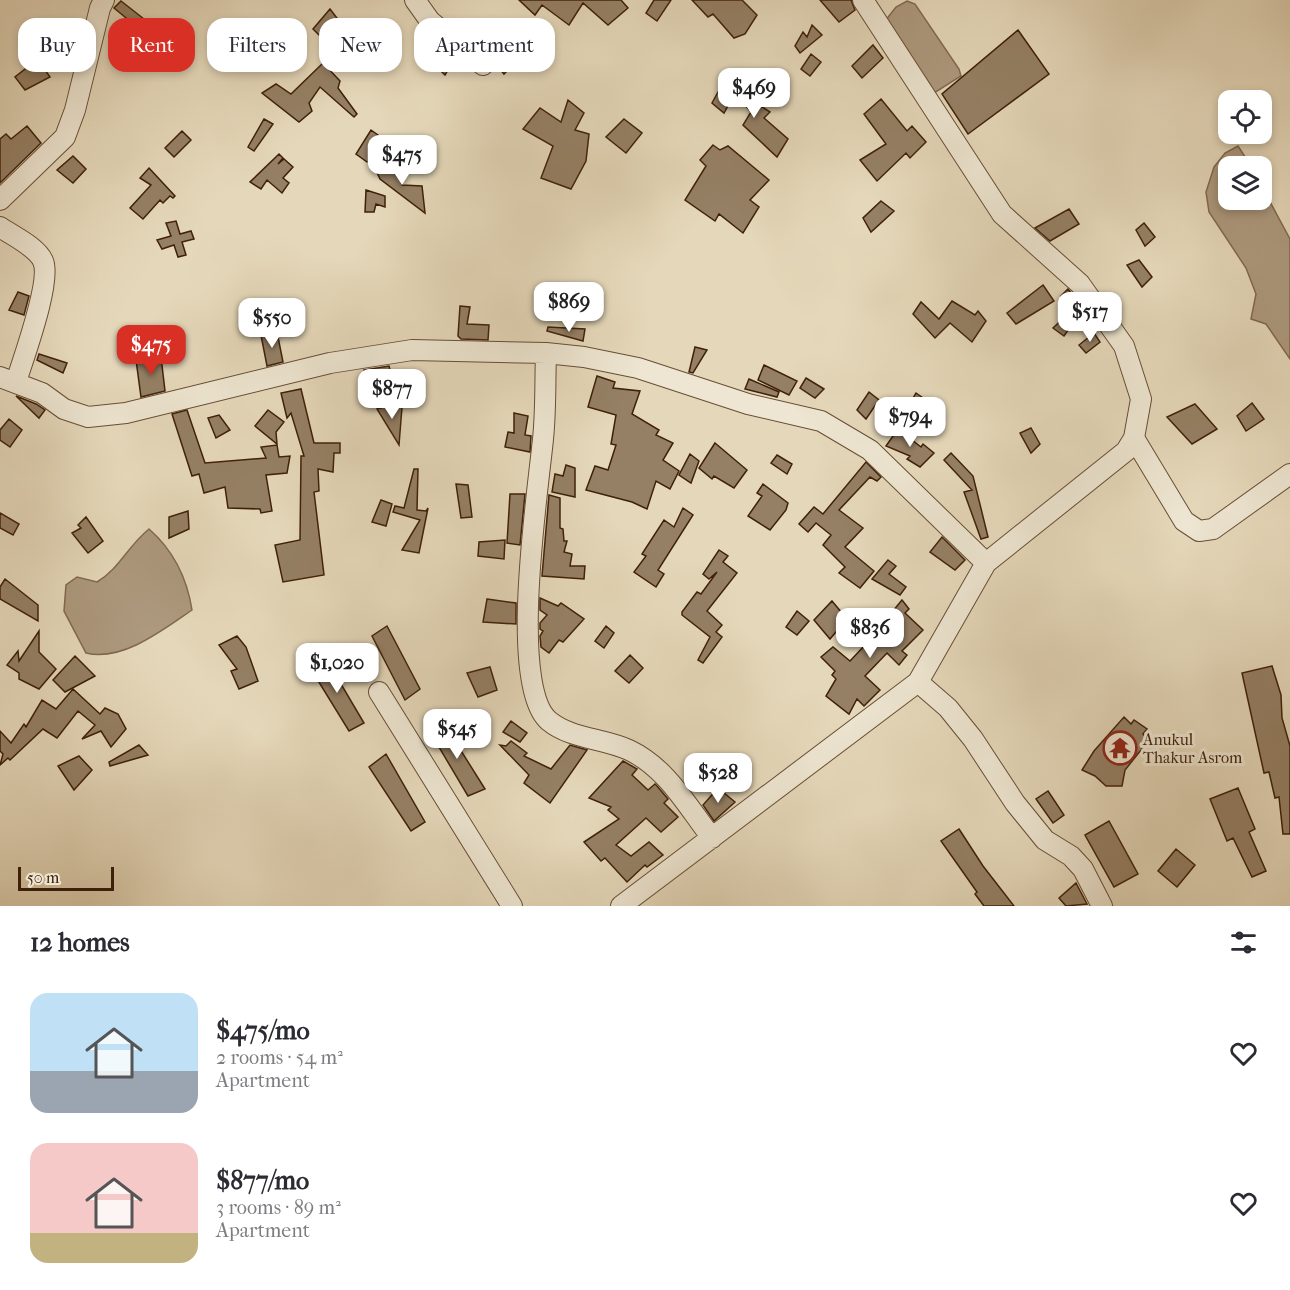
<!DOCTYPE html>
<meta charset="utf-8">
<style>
body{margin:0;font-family:"IM FELL French Canon",serif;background:#f7f7f7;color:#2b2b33;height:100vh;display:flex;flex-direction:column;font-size:22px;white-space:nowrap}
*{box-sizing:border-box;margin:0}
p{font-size:20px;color:#7c7c81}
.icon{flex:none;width:33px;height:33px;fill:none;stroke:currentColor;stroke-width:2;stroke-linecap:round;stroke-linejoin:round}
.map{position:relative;height:906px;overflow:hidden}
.drawer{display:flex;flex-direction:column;background:#fff;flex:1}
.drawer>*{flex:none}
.guide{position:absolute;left:18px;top:18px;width:600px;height:54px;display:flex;gap:12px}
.buttons{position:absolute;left:1218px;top:90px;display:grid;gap:12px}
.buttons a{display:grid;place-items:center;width:54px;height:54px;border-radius:12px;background:#fff;box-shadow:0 3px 9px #0003;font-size:30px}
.scale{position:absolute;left:18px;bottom:15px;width:96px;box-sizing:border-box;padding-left:6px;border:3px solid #3f2009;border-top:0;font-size:16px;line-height:21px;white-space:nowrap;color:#3f2009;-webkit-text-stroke:4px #eee6d2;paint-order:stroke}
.price{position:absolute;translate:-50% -51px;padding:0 14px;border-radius:12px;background:#fff;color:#222;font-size:20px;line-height:39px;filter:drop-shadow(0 2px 3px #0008)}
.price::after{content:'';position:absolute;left:50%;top:36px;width:18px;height:14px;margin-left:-9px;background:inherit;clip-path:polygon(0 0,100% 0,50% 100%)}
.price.selected{background:#d93025;color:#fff}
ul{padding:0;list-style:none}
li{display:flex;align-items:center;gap:18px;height:150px;padding:0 30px}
li span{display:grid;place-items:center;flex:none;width:168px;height:120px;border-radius:18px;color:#555}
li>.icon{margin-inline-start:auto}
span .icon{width:72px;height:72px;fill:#fffc;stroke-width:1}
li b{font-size:26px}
h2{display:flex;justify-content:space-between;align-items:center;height:72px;padding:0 30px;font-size:26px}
.tag{padding:0 21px;border-radius:18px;background:#fff;box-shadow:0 3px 9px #0003;font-size:21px;line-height:54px}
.tag.selected{background:#d93025;color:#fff}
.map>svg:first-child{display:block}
.water{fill:#ad997e;stroke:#81694f;stroke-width:1.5}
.building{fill:#958065;stroke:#3f2009;stroke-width:1.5}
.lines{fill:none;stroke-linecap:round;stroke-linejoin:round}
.minor-casing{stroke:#684e35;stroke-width:22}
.minor{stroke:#eee6d2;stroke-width:20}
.labels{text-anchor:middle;stroke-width:6;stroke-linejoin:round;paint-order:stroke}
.poi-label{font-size:16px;fill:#3f2009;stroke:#eee6d2;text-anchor:start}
</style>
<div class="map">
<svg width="1290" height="906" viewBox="0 0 1290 906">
<rect width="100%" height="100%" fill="#e5d8ba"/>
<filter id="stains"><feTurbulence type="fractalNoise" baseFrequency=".00333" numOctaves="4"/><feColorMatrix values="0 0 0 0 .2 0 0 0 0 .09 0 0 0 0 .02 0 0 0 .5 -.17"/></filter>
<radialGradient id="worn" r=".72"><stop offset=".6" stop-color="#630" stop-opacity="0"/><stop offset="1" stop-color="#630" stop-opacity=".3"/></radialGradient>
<path class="water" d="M907 1 915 4 959 69 961 76 931 95 885 21 896 7Z
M1238 146 1251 166H1228V200H1262V187L1290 239V359L1266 324 1251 319 1256 294 1246 268 1209 212 1206 192 1214 167 1225 153Z
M149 529C173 550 187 578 192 610 163 630 122 662 86 653L64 611 66 585 77 577 97 582C120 568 127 547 149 529Z"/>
<path class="building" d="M519 0H621L628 8 608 25 583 3 569 25 542 5 535 15Z
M654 0H671L657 21 646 13Z
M692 0H742L757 15 745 34 734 38 713 14 708 17Z
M820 0H851L855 10 839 22Z
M121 1 144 19 137 27 114 8Z
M330 9 343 26 326 42 313 29Z
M812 25 822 35 800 53 795 46 803 32 807 37Z
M44 30 65 48 47 66 45 70 50 77 25 90 15 77 34 62 24 59 33 50 28 45Z
M1018 30 1049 74 968 134 942 94Z
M507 42 524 53 504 74 486 52Z
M439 44 455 58 445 75 427 57Z
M873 45 883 58 862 78 852 66Z
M811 54 821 62 810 76 801 69Z
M323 63 340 81 338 88 357 114 354 117 320 87 309 103 312 111 299 122 262 93 276 84 291 94Z
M723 83 748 98 753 91 762 100 759 105 770 112 764 118 788 139 777 157 743 125 751 112 735 93 724 113 712 103Z
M881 99 907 131 912 126 926 142 910 158 906 153 877 181 860 160 886 144 864 114Z
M568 100 584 113 575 130 589 134 586 161 571 189 541 178 553 146 523 129 540 108 561 122Z
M264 119 273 124 254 151 248 147Z
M624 119 642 133 626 153 606 137Z
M27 126 41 143 0 183V139L6 134 11 139Z
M371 130 389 143 374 166 371 160 367 162 356 154Z
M182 131 191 140 174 157 165 148Z
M713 145 720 150 728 146 769 180 750 200 759 207 743 233 719 214 715 221 685 200 706 166 700 160Z
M279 154 283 158 278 164 284 159 293 167 283 178 289 183 282 193 267 180 261 189 250 182Z
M73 156 86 169 73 183 57 170Z
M395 165 402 185 422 186 425 213 380 179 375 168Z
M149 168 175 196 173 198 170 196 163 203 160 200 143 219 130 208 151 185 140 178Z
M366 190 385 196V207L376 204 374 212H365Z
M881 201 894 211 871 232 863 218Z
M1069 209 1079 224 1050 241 1035 228Z
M176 221 180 234 191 231 194 239 182 242 186 255 178 257 174 245 162 249 157 240 171 236 166 223Z
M1144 223 1155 237 1145 246 1136 230Z
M1139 260 1152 277 1142 287 1127 265Z
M1043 285 1054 301 1016 324 1007 313Z
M1068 289 1091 320 1086 324 1061 296Z
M18 292 29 296 24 315 9 310Z
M952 301 975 315 978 311 986 321 972 342 950 323 935 338 913 314 921 302 939 319Z
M460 306 470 307 467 324 489 325 488 340 461 339 458 336Z
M1066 316 1073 323 1064 336 1053 328Z
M548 327 585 329 583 341 547 331Z
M277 332 283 362 267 366 261 335Z
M1094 333 1100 342 1086 353 1079 345Z
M695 347 707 350 693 373 689 372Z
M39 354 67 363 63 373 37 360Z
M161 357 165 391 141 397 136 360Z
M764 365 797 381 789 395 758 380Z
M389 366 393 381 368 387 364 370Z
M597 376 615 382 613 388 640 391 632 414 659 430 656 435 673 443 663 460 679 471 670 489 656 481 647 509 632 502 586 490 595 466 608 470 616 445 611 444 616 415 588 407Z
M806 378 824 389 815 398 800 388Z
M749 379 779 392 777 397 745 389Z
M301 389 314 443H340V453H334L333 472 318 469 319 491 314 492 324 575 283 582 275 545 300 540 301 456H304L291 413 287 418 281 393Z
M869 392 879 400 866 419 857 410Z
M916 393 930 403 913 424 903 415Z
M16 396 36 404 45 410 39 418Z
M1252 403 1264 419 1246 431 1237 416Z
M1195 404 1217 429 1192 444 1167 417Z
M388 406 402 407 399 445 377 409Z
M187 410 205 463 266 458 261 447 277 445 279 457 290 456 287 473 266 475 272 511 261 513 260 509 228 508 225 487 204 493 199 474 192 476 172 414Z
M268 410 284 422 276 432 277 444 255 426Z
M514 413 528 416 525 435 531 436 530 452 505 447 508 432 514 433Z
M219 415 230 430 216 438 208 418Z
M9 419 22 430 10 447 0 440V430Z
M1031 428 1040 444 1031 453 1020 433Z
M898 429 921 447 923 444 934 453 920 467 907 459 910 456 886 446Z
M715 443 747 470 734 488 714 476 712 479 699 468Z
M951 453 973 476 988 537 981 539 964 492 972 490 944 460Z
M690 454 699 461 691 483 679 475Z
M777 455 792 464 787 474 771 463Z
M866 462 881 477 877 481 870 477 839 510 863 528 845 547 874 571 860 588 839 573 845 567 823 545 831 535 816 523 808 532 799 524 814 507 823 514Z
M566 465 575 468V497L552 492 555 474 563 476Z
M414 469H418L417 510 426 511 428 508 419 553 402 550 420 520 393 512 395 506 404 508Z
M456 484 468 485 472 517 461 518Z
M763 484 788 503 786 510 770 530 748 516 762 496 757 493Z
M510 494H525L520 545 507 543Z
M549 495 560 498V528L563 529 564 541H567L564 552 572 554 570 566H585L584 579 542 576Z
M381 500 392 504 386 526 372 522Z
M683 508 693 515 658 570 664 574 656 587 634 572 646 556 642 554 664 520 674 527Z
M188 511 189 529 169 538V517Z
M0 513 19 524 13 535 0 528Z
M86 517 103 541 88 553 72 533 81 528 78 525Z
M942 537 965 560 955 570 930 552Z
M505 540 504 559 478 556 479 542Z
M719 550 728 556 723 562 737 573 707 611 722 625 716 632 722 637 703 663 698 660 710 637 682 615V612L697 592 701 594 717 572 709 579 703 574Z
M888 560 896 566 889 574 906 587 900 595 872 579Z
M5 579 38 605V621L0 599V587Z
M540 598 558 606 561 603 584 619 563 642 559 640 549 653 541 647 540 636 543 631 540 629V623L547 615 540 610Z
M487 599 516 603V624L483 622Z
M902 600 909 609 905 613 923 630 902 651 907 655 899 665 887 653 865 676 880 690 864 706 857 699 849 714 826 696 836 679 832 675 835 671 821 657 833 647 850 661 881 628 874 621 882 611 888 617Z
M832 601 847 619 830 639 814 620Z
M797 611 809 621 797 635 786 627Z
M387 626 420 689 405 700 372 636Z
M606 626 614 633 604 648 595 641Z
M39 631V652L56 669 39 689 19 679V673L7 665 18 651 19 661Z
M237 636 246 647 258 681 239 689 231 671 237 669 219 645Z
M630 655 643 668 629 683 615 671Z
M75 656 95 676 65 692 53 680Z
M325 657 364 723 349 731 309 666Z
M1272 666 1281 695 1282 718 1290 746V834H1283L1279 797 1275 798 1269 772 1264 773 1242 673Z
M490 667 497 690 478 697 467 673Z
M73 689 100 714 105 708 118 714 126 729 111 747 101 731 82 739 95 725 78 711 57 738 43 729 10 760 8 758 0 765 3 754 0 751V731L11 743 24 724 26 727 42 700 56 709Z
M1124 717 1131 724 1134 720 1147 729 1143 734 1150 742 1145 745 1125 770 1122 786H1106L1095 776 1082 770 1094 751Z
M511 721 527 733 520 742 503 732Z
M443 722 485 789 468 796 430 732Z
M511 741 527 753 524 756 551 769 570 745 587 750 550 803 524 783 529 775 500 745 506 746Z
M139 745 148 755 110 766 109 762Z
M386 754 425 822 411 831 369 767Z
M79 756 92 770 74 790 58 766Z
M623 761 637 769 632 775 648 790 655 784 657 786 668 799 664 803 678 817 661 832 646 818 616 845 631 856 649 842 663 855 647 867 645 865 627 882 605 858 601 861 584 842 619 819 608 810 611 807 589 798Z
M718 788 735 802 714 821 703 805Z
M1238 788 1255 829 1249 832 1266 871 1252 877 1233 838 1227 841 1210 799Z
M1048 791 1064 815 1053 823 1036 799Z
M1109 821 1138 874 1114 887 1085 835Z
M959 829 983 866 1014 906H984L975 894 977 892 941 841Z
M1176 849 1195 865 1177 887 1158 871Z
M1076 883 1087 904 1066 906 1059 898Z"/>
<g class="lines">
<g class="minor-casing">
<path id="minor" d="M415 0 430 21 483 65
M0 200 65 137 75 110 100 8 104 0
M0 227C13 236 37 247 43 261 52 281 23 359 16 382
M546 353C545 381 546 411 543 439 538 491 508 687 549 721 571 739 603 738 629 750 667 768 687 806 712 838
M0 377 42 393 64 409 88 417 126 413 330 363 412 350 546 353 584 357 638 368 748 404 821 421 870 450 986 563
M1134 438 1184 521 1199 531 1213 529 1290 474
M918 682 948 708 973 739 1015 803 1045 840 1071 856 1083 869 1102 906
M379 692 512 906
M621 906 918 682 986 563 1126 451 1134 438 1141 399 1124 346 1080 284 1002 214 863 0"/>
</g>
<use href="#minor" class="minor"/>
</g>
<defs>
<g id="temple-ring" transform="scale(1.725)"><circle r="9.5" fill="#eee6d2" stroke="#8f2418" stroke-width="1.5"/><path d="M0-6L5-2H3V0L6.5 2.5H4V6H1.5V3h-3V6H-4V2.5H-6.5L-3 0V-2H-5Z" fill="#8f2418"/></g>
</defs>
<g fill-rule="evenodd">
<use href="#temple-ring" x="1120" y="748"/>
</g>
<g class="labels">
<g class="poi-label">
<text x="1143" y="745">Anukul<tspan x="1143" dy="18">Thakur Asrom</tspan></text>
</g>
</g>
<rect width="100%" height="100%" filter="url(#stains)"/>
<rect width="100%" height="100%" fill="url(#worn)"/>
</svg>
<div class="buttons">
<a><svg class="icon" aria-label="locate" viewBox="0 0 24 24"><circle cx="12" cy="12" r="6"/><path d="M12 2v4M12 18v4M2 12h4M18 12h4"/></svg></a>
<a><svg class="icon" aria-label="layers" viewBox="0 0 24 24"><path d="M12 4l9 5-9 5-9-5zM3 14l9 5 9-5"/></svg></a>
</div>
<div class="scale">50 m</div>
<b class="price" style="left:754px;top:119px">$469</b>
<b class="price" style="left:402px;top:186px">$475</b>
<b class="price" style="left:569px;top:333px">$869</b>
<b class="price" style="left:1090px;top:343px">$517</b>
<b class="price" style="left:272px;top:349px">$550</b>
<b class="price selected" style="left:151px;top:376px">$475</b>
<b class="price" style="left:392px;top:420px">$877</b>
<b class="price" style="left:910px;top:448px">$794</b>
<b class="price" style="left:870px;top:659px">$836</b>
<b class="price" style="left:337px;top:694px">$1,020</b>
<b class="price" style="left:457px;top:760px">$545</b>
<b class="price" style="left:718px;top:804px">$528</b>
<div class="guide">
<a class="tag">Buy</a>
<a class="tag selected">Rent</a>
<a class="tag">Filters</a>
<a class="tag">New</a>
<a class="tag">Apartment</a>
</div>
</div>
<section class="drawer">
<h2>12 homes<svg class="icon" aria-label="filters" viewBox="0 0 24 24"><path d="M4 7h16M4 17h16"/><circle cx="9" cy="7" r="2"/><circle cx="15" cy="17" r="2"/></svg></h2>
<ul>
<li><span style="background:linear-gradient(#bfe0f5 65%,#9aa5b1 0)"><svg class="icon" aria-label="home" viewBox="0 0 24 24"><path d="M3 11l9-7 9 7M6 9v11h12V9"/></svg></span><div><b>$475/mo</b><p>2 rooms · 54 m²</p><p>Apartment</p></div><svg class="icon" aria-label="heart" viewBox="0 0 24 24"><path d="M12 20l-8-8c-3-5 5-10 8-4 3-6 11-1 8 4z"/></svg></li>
<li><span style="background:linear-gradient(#f6c9c9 75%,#c2b280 0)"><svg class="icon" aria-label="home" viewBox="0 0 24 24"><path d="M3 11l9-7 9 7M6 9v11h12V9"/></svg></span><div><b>$877/mo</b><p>3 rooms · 89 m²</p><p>Apartment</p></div><svg class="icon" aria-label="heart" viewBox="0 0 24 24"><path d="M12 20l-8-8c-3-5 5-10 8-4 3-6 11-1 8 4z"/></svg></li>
</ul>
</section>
